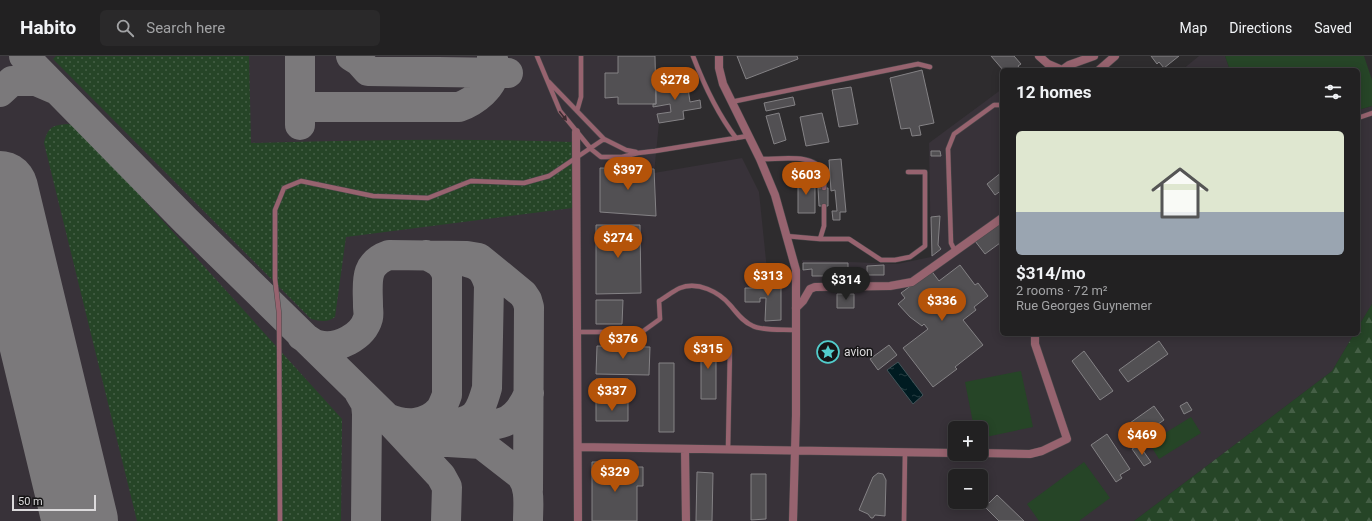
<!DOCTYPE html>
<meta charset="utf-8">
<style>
body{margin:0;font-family:Roboto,sans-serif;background:#2a292a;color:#f1f3f6;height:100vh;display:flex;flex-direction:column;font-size:15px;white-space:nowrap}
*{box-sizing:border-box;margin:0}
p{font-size:13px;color:#a2a3a5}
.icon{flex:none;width:22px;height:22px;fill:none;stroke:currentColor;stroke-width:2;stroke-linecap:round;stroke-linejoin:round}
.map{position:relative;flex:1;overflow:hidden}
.drawer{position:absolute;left:1000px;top:12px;width:360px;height:268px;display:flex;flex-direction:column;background:#222122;border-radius:6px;box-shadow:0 2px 10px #0003,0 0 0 1px #3f3e40}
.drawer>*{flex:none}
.controls{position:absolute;left:948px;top:365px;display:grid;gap:8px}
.controls a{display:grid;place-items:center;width:40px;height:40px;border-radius:6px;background:#222122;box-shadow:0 2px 10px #0003,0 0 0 1px #3f3e40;font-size:20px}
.scale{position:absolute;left:12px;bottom:10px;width:84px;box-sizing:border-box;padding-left:4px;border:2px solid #dcdadc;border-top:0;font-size:11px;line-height:14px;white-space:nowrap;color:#dcdadc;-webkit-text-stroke:3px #161516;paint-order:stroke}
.price{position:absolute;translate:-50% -34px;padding:0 9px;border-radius:14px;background:#b45309;color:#fff;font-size:13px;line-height:26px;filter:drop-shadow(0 1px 2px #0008)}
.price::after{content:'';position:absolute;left:50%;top:24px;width:12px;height:9px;margin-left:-6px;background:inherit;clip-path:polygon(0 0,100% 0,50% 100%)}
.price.active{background:#222;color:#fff}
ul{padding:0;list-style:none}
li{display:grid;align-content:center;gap:8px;height:212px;padding:0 16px}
li span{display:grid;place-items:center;height:124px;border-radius:6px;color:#555}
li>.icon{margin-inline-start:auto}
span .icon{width:72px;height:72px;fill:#fffc;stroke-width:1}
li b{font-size:17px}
h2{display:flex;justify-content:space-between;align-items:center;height:48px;padding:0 16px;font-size:17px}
header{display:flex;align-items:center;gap:24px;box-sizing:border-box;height:56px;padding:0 20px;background:#222122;border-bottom:1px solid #3f3e40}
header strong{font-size:19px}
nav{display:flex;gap:22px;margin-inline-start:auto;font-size:14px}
.search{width:280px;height:36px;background:#2a292a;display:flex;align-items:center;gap:10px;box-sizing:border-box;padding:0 14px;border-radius:6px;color:#a2a3a5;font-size:15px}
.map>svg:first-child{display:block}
.built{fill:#383239;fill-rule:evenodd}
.grass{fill:url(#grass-dots)}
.forest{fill:url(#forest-firs)}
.park{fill:#264527}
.water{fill:url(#water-ripples);stroke:#425459}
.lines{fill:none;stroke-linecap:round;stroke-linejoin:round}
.taxiway{stroke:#7b797b;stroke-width:30}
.runway{stroke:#7b797b;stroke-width:76}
.building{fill:#525053;stroke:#848285}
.lane-casing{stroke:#4a484a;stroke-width:5.5}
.street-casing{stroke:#4a484a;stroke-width:9}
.lane{stroke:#97636f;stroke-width:4.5}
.street{stroke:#97636f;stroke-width:8}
.oneway{fill:#3d2c31}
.labels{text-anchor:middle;stroke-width:3;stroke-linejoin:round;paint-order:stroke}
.poi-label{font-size:12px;fill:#dcdadc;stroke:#161516;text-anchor:start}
</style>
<header>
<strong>Habito</strong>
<div class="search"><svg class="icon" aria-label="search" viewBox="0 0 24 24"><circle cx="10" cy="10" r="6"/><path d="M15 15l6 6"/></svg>Search here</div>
<nav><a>Map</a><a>Directions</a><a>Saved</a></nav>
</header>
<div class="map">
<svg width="1372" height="465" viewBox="0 0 1372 465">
<defs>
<pattern id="grass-dots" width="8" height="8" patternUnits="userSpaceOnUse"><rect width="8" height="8" fill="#264527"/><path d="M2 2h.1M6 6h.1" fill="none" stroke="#455f46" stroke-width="1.8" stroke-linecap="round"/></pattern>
<pattern id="forest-firs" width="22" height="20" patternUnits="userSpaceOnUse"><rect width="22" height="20" fill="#264527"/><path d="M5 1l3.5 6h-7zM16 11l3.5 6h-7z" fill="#455f46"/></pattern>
<pattern id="water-ripples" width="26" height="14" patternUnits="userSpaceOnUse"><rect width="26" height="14" fill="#001b21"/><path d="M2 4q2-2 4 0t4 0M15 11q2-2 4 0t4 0" fill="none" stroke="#253c41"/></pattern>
</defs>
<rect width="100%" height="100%" fill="#2e2c2e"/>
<path class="built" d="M0 0H655L656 30 687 25 690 45 700 44 701 52 683 55 684 63 659 67 654 117 742 102 759 136 767 214H803L802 204 897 208 931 201 929 87 1002 33V278H1354L1332 315 1134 465H0ZM955 372H981V398H955ZM955 420H981V446H955Z
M1199 0H1225L1230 14H1182Z
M1372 50V248L1358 271V54Z"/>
<path class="grass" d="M56 0H249L251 87C358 84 465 82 572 86L580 151 346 181 335 261C326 267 321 265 311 263L53 3Z
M68 68 79 72 342 363 341 465H137L44 87C48 71 52 69 68 68Z"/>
<path class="forest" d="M1372 248V465H1134L1332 315 1354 278H1358V271Z"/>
<path class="park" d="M1225 0H1364L1372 24V50L1358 54V14H1230Z
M1021 315 1033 371 981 382V372H974L965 326Z
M1191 361 1201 377 1159 403 1149 387Z
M1084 406 1110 442 1079 465H1039L1027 448Z"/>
<path class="water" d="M898 306 923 339 913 348 887 314Z"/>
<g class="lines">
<path class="taxiway" d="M24 0 185 164 387 362 441 420 447 431 446 465
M351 0 359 5 368 15 508 17
M0 36 12 25H36L57 34
M300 51H459C475 45 494 31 495 13 495 9 493 4 492 0
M300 69V0
M302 280C307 283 313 288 318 289 337 294 363 281 368 262 369 258 368 253 368 250 368 227 363 208 389 199L467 200 479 202 523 238 527 244 529 251 528 434
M359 336 366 348 367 358 366 465
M387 362C405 370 426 370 440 354 443 350 445 344 447 339V219C443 207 437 204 426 199
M447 369C475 365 479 360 487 332L489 229C485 216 481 209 467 206
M454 369C490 369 513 376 529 337
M432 385 481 388 521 419C531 432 528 449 528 465"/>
<path class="runway" d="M0 133 80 465"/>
</g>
<path class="building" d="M618 0H655L656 48H618V41L605 42V17H618Z
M737 0H797L798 3 746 23Z
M991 0H1014L1021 8 1018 10 1021 14H1003Z
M1151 0H1179L1164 12 1159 6 1157 8Z
M922 14 934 67 919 70 921 79 912 80 910 72 901 73 890 22Z
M687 25 690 46 700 44 701 52 683 55 684 63 659 67 657 58 671 56 670 48 653 51V48H656V30Z
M851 31 858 68 839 71 832 34Z
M793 41 795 49 766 55 764 47Z
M779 57 786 84 774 88 766 60Z
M822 57 829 86 806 90 800 61Z
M931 95H940L941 100H931Z
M841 103 846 156H840V164H833L832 155H837L835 134 831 135 829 104Z
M600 112 654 113 656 160 600 156Z
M1002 116V134L995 139 987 128Z
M798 124H815V157H798Z
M818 132H828V150H819Z
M940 160 938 189 941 193 932 200 931 161Z
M1002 164V190L1000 187 985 198 975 185Z
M596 169H640L641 237 596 238Z
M803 207H848V220H812V213L803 214Z
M884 209V219H867V210Z
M960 209 975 229 978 227 988 240 974 251 976 254 963 264 983 289 955 311 957 313 933 331 903 292 928 273 924 268 922 270 910 261 898 248 905 242 901 237 924 220 930 213 939 225Z
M766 219H781V264L765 265 766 242H760V246H745V232H766Z
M837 238H854V252H837Z
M596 244H623L622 268H596Z
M1159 285 1168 298 1128 326 1119 314Z
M701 286H716V343H701Z
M889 289 897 299 878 314 870 303Z
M597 290 650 291 649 319 596 318Z
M1084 295 1113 335 1100 344 1072 305Z
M659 307H674V376H659Z
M596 323H628V341L596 342Z
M596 346H628V365H596Z
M1187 346 1192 354 1184 358 1180 350Z
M1154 350 1164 364 1129 388 1120 374Z
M1107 378 1130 413 1120 419 1122 422 1116 426 1091 389Z
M1139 389 1151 406 1144 410 1132 393Z
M592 406H601V411H643V430H637V465H592Z
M697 416 713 417 712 465H696Z
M878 417 883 418 886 424 885 460 875 459 873 462H871L868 458 859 454 873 421Z
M751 418H766V463L751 464Z
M997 439 1024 465H999L985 451Z"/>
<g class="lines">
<g class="lane-casing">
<path id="lane" d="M537 0 560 55 591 93 601 101H622L638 97 655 95 748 80
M693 0C704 29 717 57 736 82
M549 26 604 83 626 94 636 96
M731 46 918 8 930 11
M577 55 581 41V0
M1358 62 1372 57
M760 103C778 104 814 96 823 116 825 120 824 127 824 132
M786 180 820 183 824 170V150
M820 183H849L881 204H895L910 201 925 190V116H908
M955 195 951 187 948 93 954 78 994 49H1002
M578 276H642L660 263 659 245C666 241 673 235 680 232 698 225 719 236 730 249 737 257 743 266 753 270 763 275 784 273 796 274
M728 393 730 292
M280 465 279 257 275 223V154L284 132 301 125 373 140 428 142 471 125 524 127 549 120 604 83
M904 465 905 396"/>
</g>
<g class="street-casing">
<path id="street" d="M719 0V12L723 28 760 103 775 139 796 214V359L793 465
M1039 0 1048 8 1062 14
M1062 14 1069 9 1094 0
M1099 14 1115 0
M576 76 578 465
M796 252 803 245 810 233 815 231 890 230 912 226 1002 162
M578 391 955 397
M685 393 686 465
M981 397 1030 398 1042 395 1067 383 1035 288V278"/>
</g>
<use href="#lane" class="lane"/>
<use href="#street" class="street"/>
</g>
<defs><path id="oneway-solid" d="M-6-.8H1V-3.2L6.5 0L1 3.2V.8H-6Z"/></defs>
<use class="oneway" href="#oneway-solid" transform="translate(563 60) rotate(52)"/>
<defs>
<g id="sight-ring" transform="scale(1.15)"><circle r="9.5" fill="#161516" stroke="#52cdcc" stroke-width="1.5"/><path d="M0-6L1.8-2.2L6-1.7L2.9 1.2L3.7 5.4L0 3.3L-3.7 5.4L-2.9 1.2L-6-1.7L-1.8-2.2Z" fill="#52cdcc"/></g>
</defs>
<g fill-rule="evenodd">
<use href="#sight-ring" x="828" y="296"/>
</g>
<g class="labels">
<g class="poi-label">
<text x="844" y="300">avion</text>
</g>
</g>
</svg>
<div class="controls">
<a>+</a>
<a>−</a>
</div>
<div class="scale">50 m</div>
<b class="price" style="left:675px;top:45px">$278</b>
<b class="price" style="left:628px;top:135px">$397</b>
<b class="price" style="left:806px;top:140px">$603</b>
<b class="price" style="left:618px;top:203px">$274</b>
<b class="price" style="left:768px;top:241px">$313</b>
<b class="price active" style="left:846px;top:245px">$314</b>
<b class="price" style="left:942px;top:266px">$336</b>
<b class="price" style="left:623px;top:304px">$376</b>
<b class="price" style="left:708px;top:314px">$315</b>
<b class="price" style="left:612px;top:356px">$337</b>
<b class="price" style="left:1142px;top:400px">$469</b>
<b class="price" style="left:615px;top:437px">$329</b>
<section class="drawer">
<h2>12 homes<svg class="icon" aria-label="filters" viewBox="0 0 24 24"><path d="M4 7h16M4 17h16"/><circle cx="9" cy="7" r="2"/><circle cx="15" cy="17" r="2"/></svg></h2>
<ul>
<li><span style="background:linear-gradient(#dfe7d0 65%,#9aa5b1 0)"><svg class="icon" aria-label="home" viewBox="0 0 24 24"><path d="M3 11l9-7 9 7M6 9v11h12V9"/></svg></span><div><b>$314/mo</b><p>2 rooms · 72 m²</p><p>Rue Georges Guynemer</p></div></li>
</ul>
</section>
</div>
